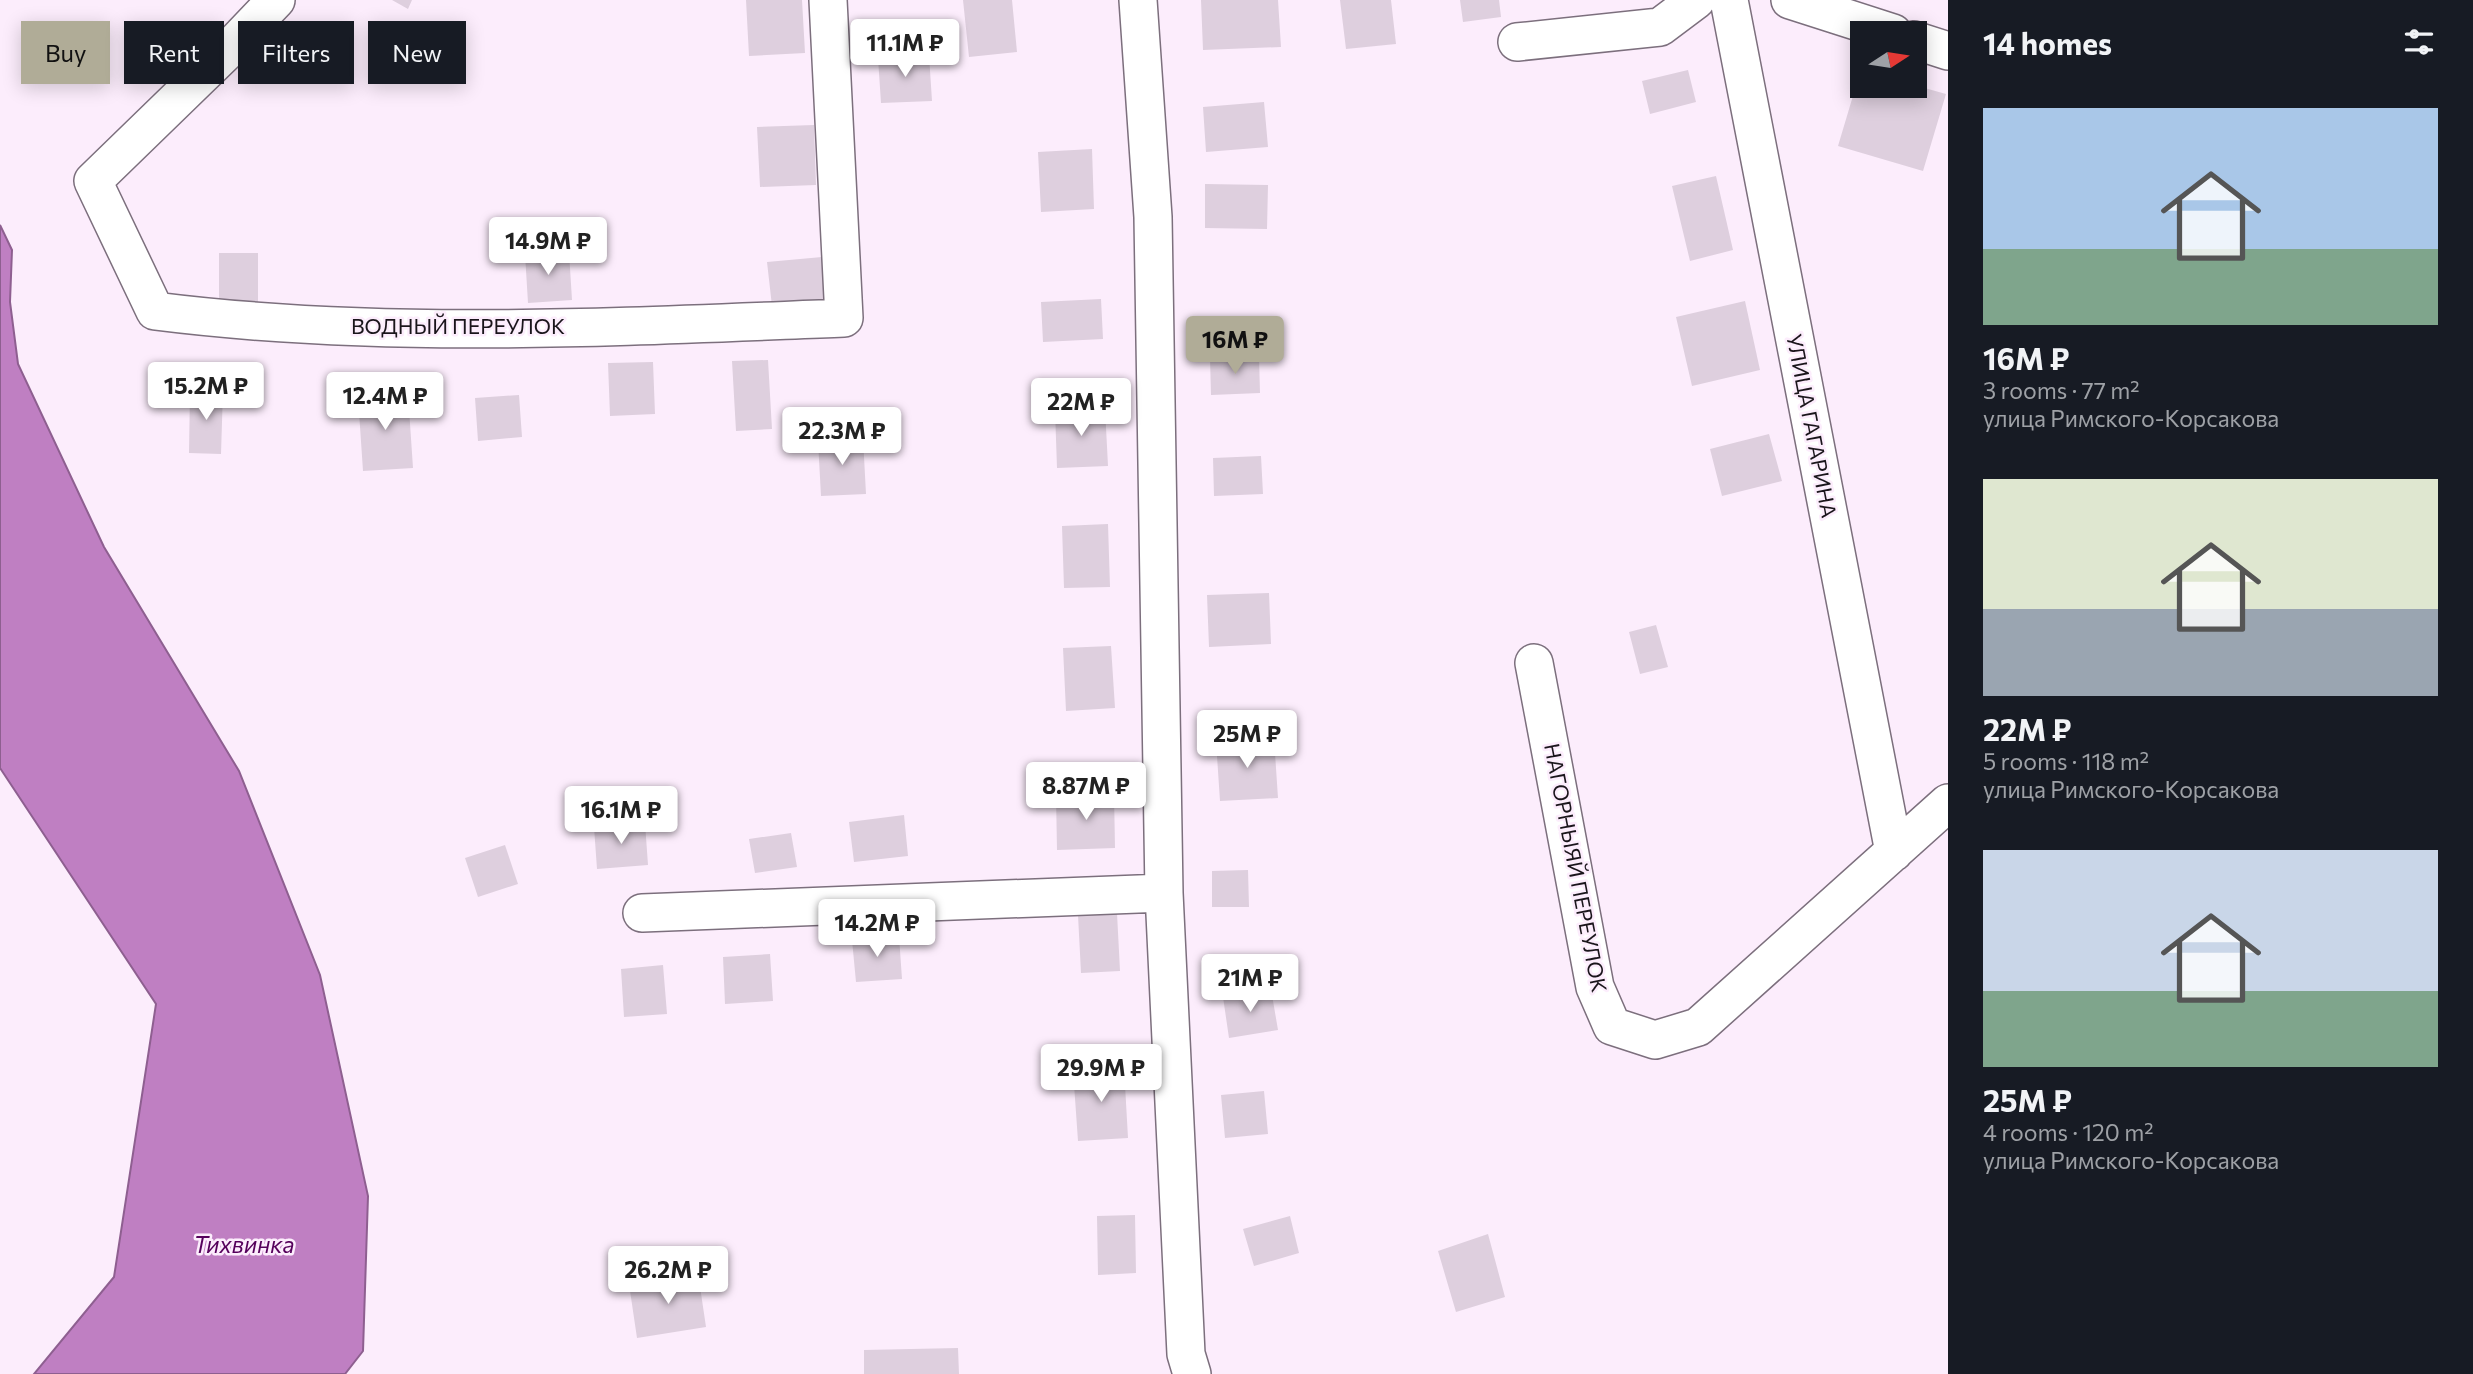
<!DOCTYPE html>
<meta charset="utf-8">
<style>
body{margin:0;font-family:Commissioner,sans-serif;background:#242831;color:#f1f3f6;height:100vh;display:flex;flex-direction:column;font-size:26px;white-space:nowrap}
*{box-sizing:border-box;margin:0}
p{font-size:23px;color:#9ea1a6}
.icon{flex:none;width:38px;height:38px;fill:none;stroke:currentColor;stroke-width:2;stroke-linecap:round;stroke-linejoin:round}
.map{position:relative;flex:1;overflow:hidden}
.details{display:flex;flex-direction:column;background:#171b24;width:525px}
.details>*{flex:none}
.guide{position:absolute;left:21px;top:21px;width:665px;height:63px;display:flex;gap:14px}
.needle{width:46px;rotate:78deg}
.buttons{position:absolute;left:1850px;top:21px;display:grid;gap:14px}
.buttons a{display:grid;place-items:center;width:77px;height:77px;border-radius:0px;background:#171b24;box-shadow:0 4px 18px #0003;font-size:35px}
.price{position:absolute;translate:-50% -60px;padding:0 16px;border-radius:7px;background:#fff;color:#222;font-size:23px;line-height:46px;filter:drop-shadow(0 2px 4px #0008)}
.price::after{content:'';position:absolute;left:50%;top:42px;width:21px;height:16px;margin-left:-10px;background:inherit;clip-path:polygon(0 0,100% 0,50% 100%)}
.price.current{background:#b0ac97;color:#111}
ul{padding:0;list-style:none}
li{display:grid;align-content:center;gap:14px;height:371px;padding:0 35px}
li span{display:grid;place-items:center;height:217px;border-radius:0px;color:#555}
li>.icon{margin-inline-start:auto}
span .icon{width:126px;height:126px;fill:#fffc;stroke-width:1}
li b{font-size:30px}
h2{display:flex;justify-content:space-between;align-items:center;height:84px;padding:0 35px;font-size:30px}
.tag{padding:0 24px;border-radius:0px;background:#171b24;box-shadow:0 4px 18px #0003;font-size:24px;line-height:63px}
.tag.current{background:#b0ac97;color:#111}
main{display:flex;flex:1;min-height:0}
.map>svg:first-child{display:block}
.water{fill:#bf7fc2;stroke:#8e5f90;stroke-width:2}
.building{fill:#decfde}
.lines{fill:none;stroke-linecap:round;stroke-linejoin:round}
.minor-casing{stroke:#7c6f7d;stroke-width:40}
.minor{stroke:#fff;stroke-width:37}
.labels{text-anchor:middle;stroke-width:5;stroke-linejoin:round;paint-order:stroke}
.street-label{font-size:21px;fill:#1a151b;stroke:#fcedfc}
.water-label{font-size:23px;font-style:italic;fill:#55005b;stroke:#fcedfc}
</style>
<main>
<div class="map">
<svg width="1948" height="1374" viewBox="0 0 1948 1374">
<rect width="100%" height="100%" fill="#fcedfc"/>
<path class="water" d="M0 225 12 250 10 302 18 364 104 547 239 771 320 975 368 1196 363 1351 345 1374H34L114 1277 156 1004 0 768Z"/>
<path class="building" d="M392 0H412L408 9Z
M746 0H802L805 53 749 56Z
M963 0H1012L1017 52 969 57Z
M1201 0H1278L1281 47 1203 50Z
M1340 0H1391L1396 44 1346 49Z
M1460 0H1499L1501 17 1463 22Z
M929 55 932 101 881 103 878 58Z
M1861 69 1862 86 1914 85 1946 94 1923 171 1838 146Z
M1688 70 1696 102 1650 114 1642 81Z
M1264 102 1268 147 1206 152 1203 107Z
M814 125 816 185 760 187 757 127Z
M1092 149 1094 209 1041 212 1038 152Z
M1716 176 1733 250 1690 261 1672 186Z
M1205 184 1268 185 1267 229 1205 228Z
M569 252 572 300 528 303 525 254Z
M219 253H258V306H219Z
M822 257 826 301 772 306 767 262Z
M1101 299 1103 339 1043 342 1041 302Z
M1745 301 1760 370 1692 386 1676 317Z
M1259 356 1260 393 1211 395 1210 358Z
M768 360 772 429 736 431 732 361Z
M653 362 655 414 610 416 608 363Z
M190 390H223L221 454 189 453Z
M408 394 413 468 363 471 358 397Z
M519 395 522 437 478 441 475 398Z
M1105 408 1108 466 1057 468 1055 410Z
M1769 434 1782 481 1722 496 1710 449Z
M863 438 866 494 821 496 818 441Z
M1261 456 1263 494 1214 496 1213 458Z
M1108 524 1110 587 1064 588 1062 526Z
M1269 593 1271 644 1209 647 1207 595Z
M1656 625 1668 667 1640 674 1629 632Z
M1111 646 1115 708 1066 711 1063 648Z
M1274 738 1278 798 1220 801 1216 741Z
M1114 793 1115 848 1057 850 1056 795Z
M904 815 908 856 854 862 849 822Z
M645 823 648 865 597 869 594 827Z
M791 833 797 867 755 873 749 839Z
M505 845 518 884 478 897 465 858Z
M1248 870 1249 907H1212V871Z
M1117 913 1120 971 1081 973 1078 915Z
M899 936 902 979 856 982 852 940Z
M770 954 773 1001 725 1004 723 957Z
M663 965 667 1014 624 1017 621 969Z
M1271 989 1278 1030 1229 1038 1223 997Z
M1124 1067 1128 1138 1078 1141 1073 1070Z
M1264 1091 1268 1134 1225 1138 1221 1095Z
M1135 1215 1136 1273 1098 1275 1097 1216Z
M1290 1216 1299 1253 1254 1266 1243 1229Z
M1488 1234 1505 1297 1456 1312 1438 1251Z
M698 1273 706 1327 637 1338 629 1284Z
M958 1348 959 1374H864V1350Z"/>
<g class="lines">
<g class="minor-casing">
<path id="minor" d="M276 0 232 46 93 181 155 311C384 340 615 327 844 318L828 0
M1138 0 1153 217 1164 893 1186 1354 1192 1374
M1729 0 1894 852
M1790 0 1893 33
M1914 40 1948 51
M1517 42 1660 27 1696 0
M1534 663 1595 987 1612 1026 1655 1040 1698 1027 1948 803
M642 913 1164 893"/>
</g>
<use href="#minor" class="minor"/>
</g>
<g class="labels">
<g class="street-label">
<text x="458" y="334">ВОДНЫЙ ПЕРЕУЛОК</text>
<text transform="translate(1811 426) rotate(79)" y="7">УЛИЦА ГАГАРИНА</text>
<text transform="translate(1575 868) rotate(79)" y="7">НАГОРНЫЯЙ ПЕРЕУЛОК</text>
</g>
<g class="water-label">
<text x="244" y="1253">Тихвинка</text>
</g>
</g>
</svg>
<div class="buttons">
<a><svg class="needle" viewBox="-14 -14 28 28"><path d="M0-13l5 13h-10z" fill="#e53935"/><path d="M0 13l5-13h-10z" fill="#9ea1a6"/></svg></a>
</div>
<b class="price" style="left:905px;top:79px">11.1M ₽</b>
<b class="price" style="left:548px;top:277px">14.9M ₽</b>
<b class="price current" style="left:1235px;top:376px">16M ₽</b>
<b class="price" style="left:206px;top:422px">15.2M ₽</b>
<b class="price" style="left:385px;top:432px">12.4M ₽</b>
<b class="price" style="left:1081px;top:438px">22M ₽</b>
<b class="price" style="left:842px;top:467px">22.3M ₽</b>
<b class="price" style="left:1247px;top:770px">25M ₽</b>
<b class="price" style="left:1086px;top:822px">8.87M ₽</b>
<b class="price" style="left:621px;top:846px">16.1M ₽</b>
<b class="price" style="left:877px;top:959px">14.2M ₽</b>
<b class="price" style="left:1250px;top:1014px">21M ₽</b>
<b class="price" style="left:1101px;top:1104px">29.9M ₽</b>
<b class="price" style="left:668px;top:1306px">26.2M ₽</b>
<div class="guide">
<a class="tag current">Buy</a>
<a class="tag">Rent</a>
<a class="tag">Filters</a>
<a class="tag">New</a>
</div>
</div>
<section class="details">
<h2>14 homes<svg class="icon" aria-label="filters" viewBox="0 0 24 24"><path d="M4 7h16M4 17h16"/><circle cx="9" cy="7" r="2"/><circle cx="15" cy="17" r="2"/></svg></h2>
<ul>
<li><span style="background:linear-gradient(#a9c7e8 65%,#7fa58c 0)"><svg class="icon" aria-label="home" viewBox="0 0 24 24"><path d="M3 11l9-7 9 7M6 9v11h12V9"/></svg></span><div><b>16M ₽</b><p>3 rooms · 77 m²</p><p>улица Римского-Корсакова</p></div></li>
<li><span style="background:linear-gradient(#dfe7d0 60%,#9aa5b1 0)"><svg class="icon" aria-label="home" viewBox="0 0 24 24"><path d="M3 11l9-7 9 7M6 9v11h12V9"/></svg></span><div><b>22M ₽</b><p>5 rooms · 118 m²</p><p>улица Римского-Корсакова</p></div></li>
<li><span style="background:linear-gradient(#c9d6e8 65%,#7fa58c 0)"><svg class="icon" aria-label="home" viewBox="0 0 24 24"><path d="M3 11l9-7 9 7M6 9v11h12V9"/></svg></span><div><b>25M ₽</b><p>4 rooms · 120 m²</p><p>улица Римского-Корсакова</p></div></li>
</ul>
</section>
</main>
